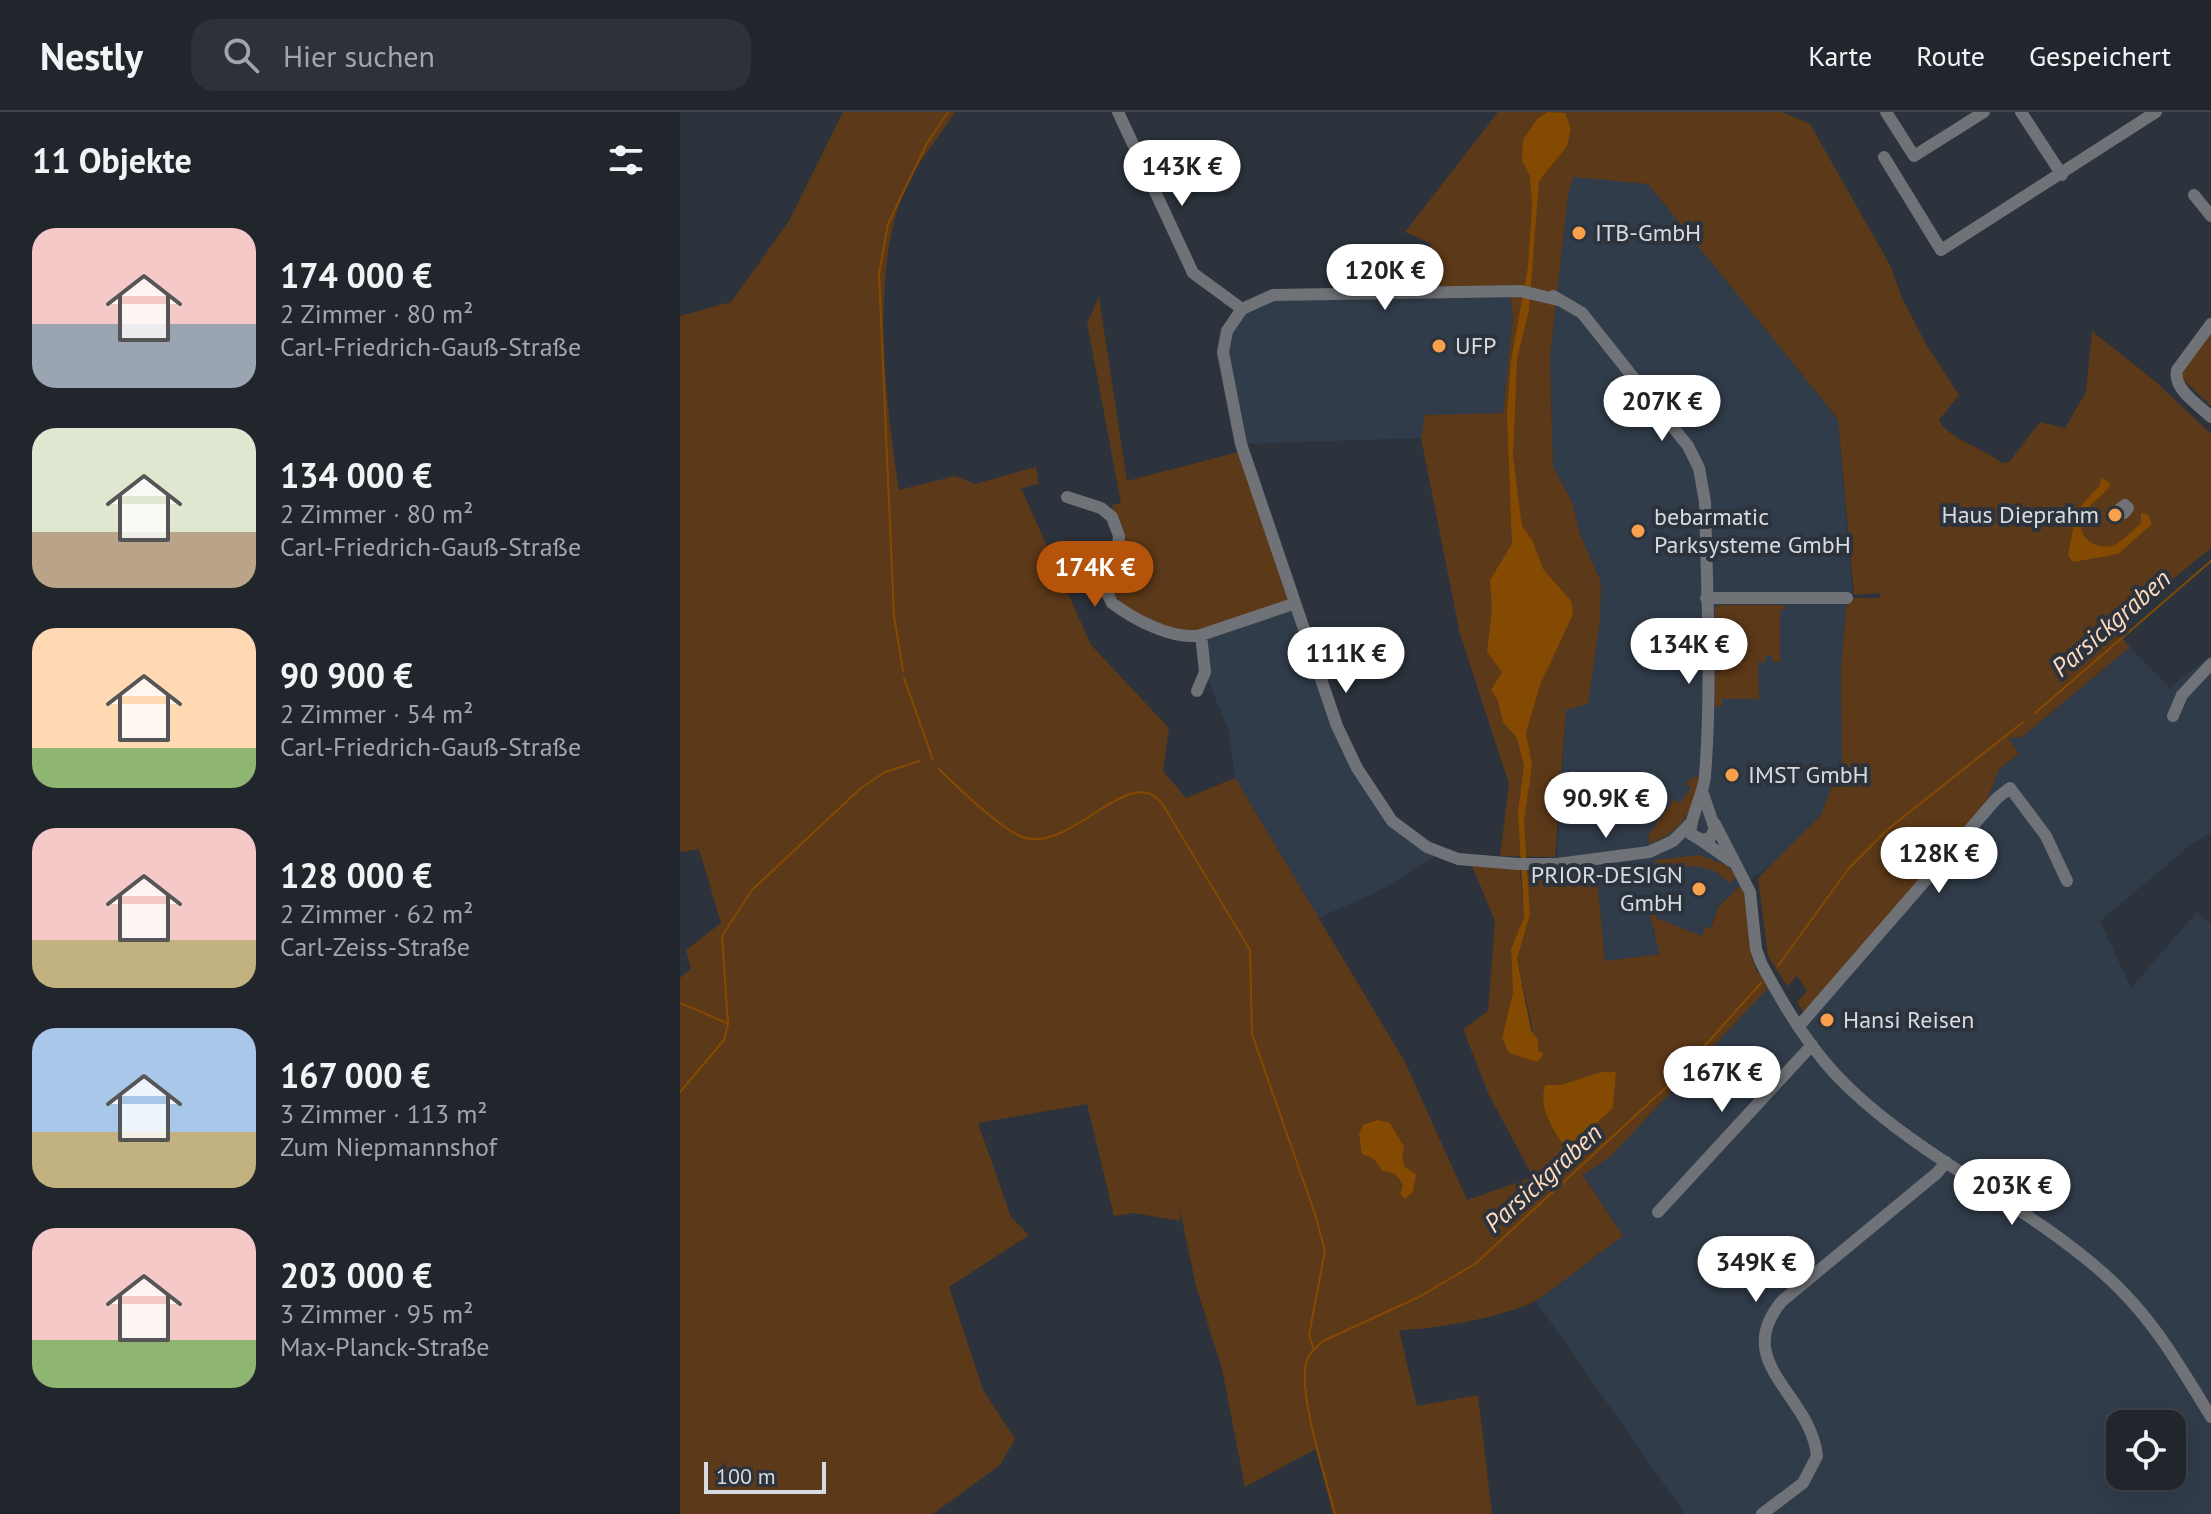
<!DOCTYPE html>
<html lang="de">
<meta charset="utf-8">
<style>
body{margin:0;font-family:"PT Sans",sans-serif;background:#2d3239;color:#f1f3f6;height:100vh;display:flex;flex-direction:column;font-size:30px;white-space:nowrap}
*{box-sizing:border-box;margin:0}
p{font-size:26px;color:#a2a5aa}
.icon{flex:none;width:44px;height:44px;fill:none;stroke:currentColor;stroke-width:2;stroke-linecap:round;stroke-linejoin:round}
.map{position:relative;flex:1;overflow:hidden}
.sheet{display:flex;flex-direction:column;background:#21262d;width:680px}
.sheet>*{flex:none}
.fabs{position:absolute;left:1426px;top:1298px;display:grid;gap:16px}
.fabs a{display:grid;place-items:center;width:80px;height:80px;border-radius:16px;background:#21262d;box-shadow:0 8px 32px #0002,0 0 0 2px #3e4349;font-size:40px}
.scale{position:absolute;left:24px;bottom:20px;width:122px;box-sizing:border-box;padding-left:8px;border:4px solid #d7dbe1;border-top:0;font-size:22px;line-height:28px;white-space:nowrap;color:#d7dbe1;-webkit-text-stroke:6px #2c333c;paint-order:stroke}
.price{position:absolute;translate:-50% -68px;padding:0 18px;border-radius:28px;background:#fff;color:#222;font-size:26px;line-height:52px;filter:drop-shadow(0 2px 4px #0008)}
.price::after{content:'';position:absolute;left:50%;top:48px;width:24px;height:18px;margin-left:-12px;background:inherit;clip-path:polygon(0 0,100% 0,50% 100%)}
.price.selected{background:#b45309;color:#fff}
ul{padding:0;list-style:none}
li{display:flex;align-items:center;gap:24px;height:200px;padding:0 32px}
li span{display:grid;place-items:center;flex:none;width:224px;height:160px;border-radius:24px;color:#555}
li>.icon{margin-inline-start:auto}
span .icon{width:96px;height:96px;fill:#fffc;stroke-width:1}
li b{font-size:34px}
h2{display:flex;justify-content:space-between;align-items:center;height:96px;padding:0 32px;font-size:34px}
header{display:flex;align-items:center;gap:48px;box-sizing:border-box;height:112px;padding:0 40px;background:#21262d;border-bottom:2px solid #3e4349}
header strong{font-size:38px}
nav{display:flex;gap:44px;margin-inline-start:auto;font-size:28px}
.search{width:560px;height:72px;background:#2d3239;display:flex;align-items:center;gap:20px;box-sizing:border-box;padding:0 28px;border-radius:24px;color:#a2a5aa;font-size:30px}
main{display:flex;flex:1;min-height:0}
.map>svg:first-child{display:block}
.built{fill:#313c4a;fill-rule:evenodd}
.green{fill:#5c3918;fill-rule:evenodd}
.water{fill:#854a02}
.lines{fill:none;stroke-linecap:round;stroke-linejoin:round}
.stream{stroke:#854a02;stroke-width:2}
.minor{stroke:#6f7277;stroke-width:12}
.poi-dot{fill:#f8a04b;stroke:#2c333c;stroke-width:3}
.labels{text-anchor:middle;stroke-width:8;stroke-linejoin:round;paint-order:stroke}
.poi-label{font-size:24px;fill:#d7dbe1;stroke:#2c333c;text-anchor:start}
.water-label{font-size:26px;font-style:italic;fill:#fddabc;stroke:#2c333c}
</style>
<header>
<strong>Nestly</strong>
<div class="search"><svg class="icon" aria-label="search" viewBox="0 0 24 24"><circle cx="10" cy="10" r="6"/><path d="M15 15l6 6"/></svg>Hier suchen</div>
<nav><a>Karte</a><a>Route</a><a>Gespeichert</a></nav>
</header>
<main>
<section class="sheet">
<h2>11 Objekte<svg class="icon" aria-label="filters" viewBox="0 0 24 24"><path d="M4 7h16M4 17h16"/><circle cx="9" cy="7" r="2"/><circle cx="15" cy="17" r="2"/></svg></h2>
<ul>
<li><span style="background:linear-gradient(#f6c9c9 60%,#9aa5b1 0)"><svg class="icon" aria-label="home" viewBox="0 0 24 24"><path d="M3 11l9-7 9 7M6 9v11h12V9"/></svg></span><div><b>174 000 €</b><p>2 Zimmer · 80 m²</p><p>Carl-Friedrich-Gauß-Straße</p></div></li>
<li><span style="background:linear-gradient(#dfe7d0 65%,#b9a48a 0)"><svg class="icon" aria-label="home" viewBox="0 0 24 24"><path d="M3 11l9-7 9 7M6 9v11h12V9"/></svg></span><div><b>134 000 €</b><p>2 Zimmer · 80 m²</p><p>Carl-Friedrich-Gauß-Straße</p></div></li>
<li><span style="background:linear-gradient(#ffd9b3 75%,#8fb573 0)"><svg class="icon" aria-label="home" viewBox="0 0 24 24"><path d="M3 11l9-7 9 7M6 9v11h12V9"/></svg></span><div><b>90 900 €</b><p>2 Zimmer · 54 m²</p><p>Carl-Friedrich-Gauß-Straße</p></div></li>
<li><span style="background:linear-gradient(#f6c9c9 70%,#c2b280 0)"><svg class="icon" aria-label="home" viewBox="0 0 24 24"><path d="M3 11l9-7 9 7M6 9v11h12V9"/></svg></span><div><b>128 000 €</b><p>2 Zimmer · 62 m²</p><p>Carl-Zeiss-Straße</p></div></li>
<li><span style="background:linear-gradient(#a9c7e8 65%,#c2b280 0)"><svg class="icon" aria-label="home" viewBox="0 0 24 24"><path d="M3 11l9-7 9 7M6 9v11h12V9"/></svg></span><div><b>167 000 €</b><p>3 Zimmer · 113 m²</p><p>Zum Niepmannshof</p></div></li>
<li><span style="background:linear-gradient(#f6c9c9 70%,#8fb573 0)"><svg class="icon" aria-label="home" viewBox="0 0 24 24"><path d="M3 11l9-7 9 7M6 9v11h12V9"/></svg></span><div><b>203 000 €</b><p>3 Zimmer · 95 m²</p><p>Max-Planck-Straße</p></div></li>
</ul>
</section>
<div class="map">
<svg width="1531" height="1402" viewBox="0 0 1531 1402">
<rect width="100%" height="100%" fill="#2c333c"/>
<path class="built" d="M893 64 968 72 1158 307 1173 486H1167L1161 556 1162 648 1141 703 1099 748 1061 773 1038 794 1030 817 1022 824 975 806 972 822H977L980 842 925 849 916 757 876 759 886 598 921 470 900 422 892 390 873 355 870 245 888 83Z
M829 180 833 204 823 301 746 303 741 326 561 332 543 240 562 197 593 183Z
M613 492 649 591 712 709 761 741 699 779 638 806 555 666 549 620 525 560 521 523Z
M1450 535 1490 576 1531 543V721L1513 731 1420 809 1451 876 1517 800 1531 811V1402H1005L856 1189 943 1124 903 1063 930 1045 1093 871 1119 913 1301 703 1319 657 1339 642 1327 626 1342 625ZM1440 1312H1492V1364H1440Z"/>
<path class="green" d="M163 0H275C259 26 234 54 223 82 190 166 206 291 219 378L275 364 295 372 356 355 359 372 341 376 411 533 489 616 483 659 506 686 555 666 725 950 787 1088 853 1065 809 983 783 917 808 899 815 809 790 749 840 758 844 805 831 837 833 880 822 925 857 938 837 847 850 803 847 763 916 756 925 849 980 842 969 799H977L976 806 1022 824 1025 815 1031 816 1038 795 1061 773C1071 803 1064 832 1078 861L1085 858 1093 871 930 1045 903 1063 943 1124C914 1144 887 1168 858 1187 832 1204 750 1218 719 1218L737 1294 798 1283 812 1402H653L636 1337 565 1375 542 1257 516 1174 500 1098V1109L453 1101 434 1104 407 992 298 1011 331 1105 349 1123 269 1175 303 1278 335 1327 320 1353 253 1402H0V866L11 857 6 838 41 811 19 737 0 740V204L51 190 109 109ZM921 960H936L933 995 887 1039 867 1005 880 973Z
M818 0H1102L1130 12 1210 153 1222 186 1246 232 1279 283 1259 308C1269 328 1304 336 1322 351L1329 350 1360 310 1385 316 1406 280 1412 219 1476 270 1531 322V436L1433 516 1450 535 1342 625 1328 626 1339 642 1319 657 1301 703 1124 901 1117 890 1127 879 1117 864 1107 874 1088 844 1078 766 1141 703 1162 648 1161 557 1167 486H1199L1201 481 1174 483 1158 307 968 72 893 65 888 83 870 245 873 355 892 390 900 422 921 470 920 508 908 592 886 598 875 745 820 744 829 672 780 522 741 326 745 303 823 301 833 205 829 173 717 181 752 132 725 120Z
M419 185 447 369 562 339 613 492 509 526 432 491 436 464 432 393 441 391 407 211Z
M1531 223V294L1504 268 1501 260Z
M1039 493H1104L1105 497 1100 498V550H1093L1092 544H1086L1085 551 1078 550 1079 587H1042V594H1035V496Z
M1013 508H1018L1019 550 1010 549 1009 543H980V524L983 523V516H1013Z
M1019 665C1015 697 1001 721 969 732V722L994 687 1000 691 1011 676 1006 672 1011 666Z
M1019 743 1046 753 1057 765 1049 771C1030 749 1003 754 977 757L975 748Z"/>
<path class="water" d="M867 0 885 1 891 17 887 34 859 69 849 198 837 247 833 345 842 414 852 428 863 457 891 489 893 502 860 573 846 621 852 653 844 709 850 803 837 847 851 918 858 928V938L864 942 857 950 829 941 822 926 833 880 831 837 844 805 838 701 844 653 837 626 823 610 818 589 811 578 822 560 807 540 812 498 810 468 832 432 827 302 831 249 848 155 852 93 850 64 842 49 843 28 857 7Z
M1421 365 1431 372C1424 385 1407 392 1402 405 1395 423 1415 438 1431 434 1443 430 1452 419 1461 411V401L1467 402 1472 412 1438 442 1393 450 1388 443 1397 398 1420 373Z
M921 960H936L933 996 887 1039C874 1018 858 998 865 973H880Z
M698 1008 710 1011 724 1035 722 1046 725 1055 736 1062 733 1080 725 1087 720 1082 723 1074C719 1063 713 1060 702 1059L694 1047 682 1042 679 1022 683 1013Z"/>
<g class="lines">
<path class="stream" d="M223 559 214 504 199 162 208 112 247 31 268 0
M224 566 253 648
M1355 601 1531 449
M259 657C276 674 319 715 340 724 389 746 451 646 483 693L570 838 572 922 635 1102 645 1139 629 1223 634 1238
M1098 854 1169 756 1207 718 1343 610
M0 891 47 911
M0 980 44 928 48 912 42 824 72 778 181 676 205 660 240 649
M655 1402C647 1370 616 1277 627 1248 630 1241 637 1234 643 1229L739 1185 795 1152 996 966 1081 871"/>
<path class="minor" d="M438 0 513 161 562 197
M1206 0 1234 44 1304 0
M1341 0 1382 63
M1204 45 1261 138 1476 0
M1514 83 1531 104
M873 184 902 201 1008 334 1019 356 1025 390C1027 481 1032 573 1025 664 1024 681 1008 710 1011 722L1021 728 1030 726 1035 717 1023 682
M878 188 841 179 593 183 562 197 547 219 543 240 561 332 657 614 677 656 712 709 747 735 778 747 838 752H877L969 740 993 729 1010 712
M1531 212 1497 258C1493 278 1518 292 1531 305
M387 385 421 396 432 405 439 424 436 464 428 483 432 491C453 507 494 529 521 523
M1445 393 1448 396 1444 401 1440 397Z
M1026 486H1167
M517 579 525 560 521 523 613 492
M1493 604 1502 583 1531 552
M1035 712 1070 780 1076 837 1081 851C1104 894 1132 941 1168 975 1244 1048 1344 1091 1423 1161 1471 1203 1498 1251 1531 1305
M1021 728 1051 749
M1119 914 1317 686 1330 676 1366 724 1387 769
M978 1100 1132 933
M1082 1402 1123 1371 1137 1344C1131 1282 1050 1251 1102 1189L1257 1061 1266 1050"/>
</g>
<g class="poi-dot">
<circle cx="899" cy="121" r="8"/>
<circle cx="759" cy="234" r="8"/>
<circle cx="1435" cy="403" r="8"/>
<circle cx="958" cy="419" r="8"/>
<circle cx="1052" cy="663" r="8"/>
<circle cx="1019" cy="777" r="8"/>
<circle cx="1147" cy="908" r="8"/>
</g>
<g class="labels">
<g class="poi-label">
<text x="915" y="129">ITB-GmbH</text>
<text x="775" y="242">UFP</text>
<text x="1419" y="411" text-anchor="end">Haus Dieprahm</text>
<text x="974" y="413">bebarmatic<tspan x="974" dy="28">Parksysteme GmbH</tspan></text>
<text x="1068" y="671">IMST GmbH</text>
<text x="1003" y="771" text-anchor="end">PRIOR-DESIGN<tspan x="1003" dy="28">GmbH</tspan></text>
<text x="1163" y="916">Hansi Reisen</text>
</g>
<g class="water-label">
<text transform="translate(1431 511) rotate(-41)" y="9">Parsickgraben</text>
<text transform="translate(863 1066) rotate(-42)" y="9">Parsickgraben</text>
</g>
</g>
</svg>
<div class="fabs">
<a><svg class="icon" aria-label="locate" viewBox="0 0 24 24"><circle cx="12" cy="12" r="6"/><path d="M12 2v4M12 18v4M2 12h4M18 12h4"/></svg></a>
</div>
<div class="scale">100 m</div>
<b class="price" style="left:502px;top:96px">143K €</b>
<b class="price" style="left:705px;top:200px">120K €</b>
<b class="price" style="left:982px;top:331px">207K €</b>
<b class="price selected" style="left:415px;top:497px">174K €</b>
<b class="price" style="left:1009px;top:574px">134K €</b>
<b class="price" style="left:666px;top:583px">111K €</b>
<b class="price" style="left:926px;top:728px">90.9K €</b>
<b class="price" style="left:1259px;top:783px">128K €</b>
<b class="price" style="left:1042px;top:1002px">167K €</b>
<b class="price" style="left:1332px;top:1115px">203K €</b>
<b class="price" style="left:1076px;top:1192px">349K €</b>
</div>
</main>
